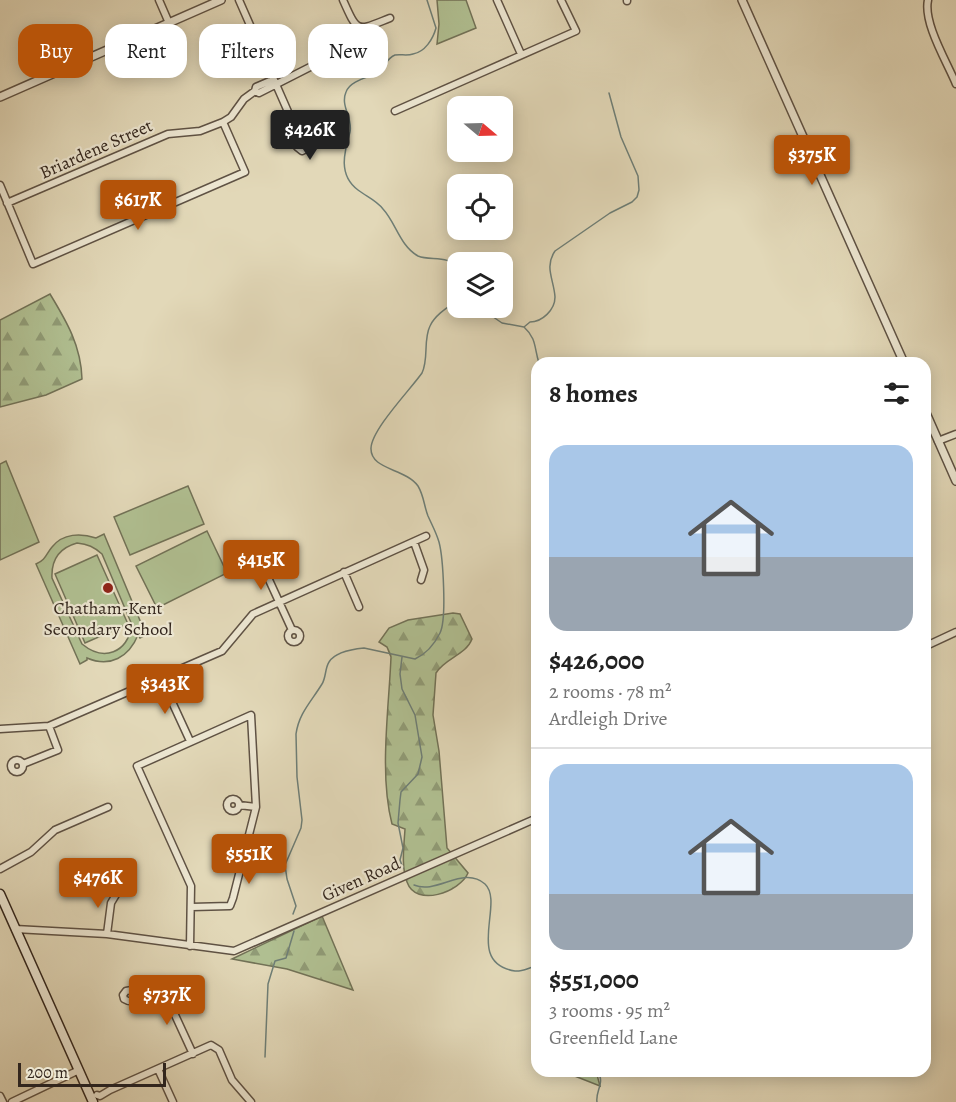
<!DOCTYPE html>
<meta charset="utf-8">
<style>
body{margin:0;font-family:Alegreya,serif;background:#f2f2f2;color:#222;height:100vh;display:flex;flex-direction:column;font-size:22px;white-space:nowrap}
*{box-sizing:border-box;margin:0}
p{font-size:20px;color:#767676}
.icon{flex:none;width:33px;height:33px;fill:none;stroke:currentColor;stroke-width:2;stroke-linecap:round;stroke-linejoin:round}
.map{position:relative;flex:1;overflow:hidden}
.sheet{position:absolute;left:531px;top:357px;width:400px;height:720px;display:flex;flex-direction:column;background:#fff;border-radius:18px;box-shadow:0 3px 15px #0003}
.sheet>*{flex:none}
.banner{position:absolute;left:18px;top:24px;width:423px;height:54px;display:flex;gap:12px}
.needle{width:39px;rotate:109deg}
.buttons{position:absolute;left:447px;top:96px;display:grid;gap:12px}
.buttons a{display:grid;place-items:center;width:66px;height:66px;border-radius:12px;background:#fff;box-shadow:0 3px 15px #0003;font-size:30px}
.scale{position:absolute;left:18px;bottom:15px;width:148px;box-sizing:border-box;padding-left:6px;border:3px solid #33261d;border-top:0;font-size:16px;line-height:21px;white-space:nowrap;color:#33261d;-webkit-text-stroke:4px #ece6d1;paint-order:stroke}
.price{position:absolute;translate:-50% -51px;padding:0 14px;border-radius:6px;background:#b45309;color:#fff;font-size:20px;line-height:39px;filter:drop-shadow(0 2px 3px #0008)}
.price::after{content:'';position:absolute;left:50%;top:36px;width:18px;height:14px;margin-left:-9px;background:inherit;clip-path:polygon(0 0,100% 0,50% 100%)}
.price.active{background:#222;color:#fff}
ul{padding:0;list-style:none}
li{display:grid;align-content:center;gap:12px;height:318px;padding:0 18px}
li+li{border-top:2px solid #e0e0e0}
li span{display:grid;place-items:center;height:186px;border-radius:18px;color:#555}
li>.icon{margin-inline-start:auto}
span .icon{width:108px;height:108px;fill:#fffc;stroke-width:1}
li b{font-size:26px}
h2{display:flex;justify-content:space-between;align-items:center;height:72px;padding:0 18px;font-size:26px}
.chip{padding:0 21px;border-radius:18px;background:#fff;box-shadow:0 3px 15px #0003;font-size:21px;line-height:54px}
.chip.active{background:#b45309;color:#fff}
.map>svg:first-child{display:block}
.forest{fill:url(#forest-firs);stroke:#727257;stroke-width:1.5}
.park{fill:#b0bf91;stroke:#727257;stroke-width:1.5;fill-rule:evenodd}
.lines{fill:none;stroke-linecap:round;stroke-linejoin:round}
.stream{stroke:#6e7e76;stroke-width:1.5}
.minor-casing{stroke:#5f5244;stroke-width:9}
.tertiary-casing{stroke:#5f5244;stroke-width:10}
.secondary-casing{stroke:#33261d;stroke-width:11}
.minor{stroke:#ece6d1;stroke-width:6}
.tertiary{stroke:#ece6d1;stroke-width:7}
.secondary{stroke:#ece6d1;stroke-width:8}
.poi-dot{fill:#8f2418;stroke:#ece6d1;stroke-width:2}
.labels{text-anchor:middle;stroke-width:4.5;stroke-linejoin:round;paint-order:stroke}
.street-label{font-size:18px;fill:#33261d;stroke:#ece6d1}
.poi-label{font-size:18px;fill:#33261d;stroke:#ece6d1}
</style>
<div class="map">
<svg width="956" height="1102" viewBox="0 0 956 1102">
<defs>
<pattern id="forest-firs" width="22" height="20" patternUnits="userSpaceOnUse" patternTransform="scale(1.5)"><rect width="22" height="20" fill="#b0bf91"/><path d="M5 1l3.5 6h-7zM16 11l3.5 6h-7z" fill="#909b76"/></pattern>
</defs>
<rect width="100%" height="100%" fill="#e2d8b8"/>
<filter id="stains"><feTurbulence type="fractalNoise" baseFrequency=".00333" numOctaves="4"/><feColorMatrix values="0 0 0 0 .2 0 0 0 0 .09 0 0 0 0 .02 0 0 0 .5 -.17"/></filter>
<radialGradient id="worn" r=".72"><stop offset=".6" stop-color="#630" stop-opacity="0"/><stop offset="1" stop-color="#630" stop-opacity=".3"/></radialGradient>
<path class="forest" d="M50 294C67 322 81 346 82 379L46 395 0 407V320Z
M453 613 460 614 472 639C466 655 445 658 436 673L433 715 439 751 447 848 468 873C460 892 416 908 407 882 401 866 404 846 405 829L392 824C379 774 389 708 391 657L387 647 379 642 389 628 408 620Z
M322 916 353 990 287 969 232 959Z
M562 1071H596L600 1086Z"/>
<path class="park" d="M437 0H466L476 28 437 44 439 24Z
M6 461 39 542 0 560V464Z
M188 486 204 524 130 555 114 517Z
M207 531 227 573 157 608 136 566Z
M104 534 146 635 140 638 138 635C129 657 110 668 87 658V660L80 664 36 564C46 560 46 554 52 547 63 533 81 533 96 538ZM77 543C88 544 94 547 102 554L132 625C127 653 104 662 82 644L52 578C51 559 59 548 77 543Z
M97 555 128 624 85 643 55 574Z"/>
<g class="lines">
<path class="stream" d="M427 0 436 28C433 39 425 52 413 54 407 56 401 54 395 55 386 58 384 70 376 74 366 78 350 81 346 92 340 106 353 118 350 132 344 153 338 175 358 190 367 197 376 200 383 209 396 223 400 246 418 256 432 262 449 252 458 272
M465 308 486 312 502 323 524 327C537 339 534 348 539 363
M524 327 530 322C542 322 555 310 555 297 554 280 544 267 555 251L610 213 632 202 637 197 639 190 638 176 621 137 609 93
M402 657 400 674 402 689 415 715 422 757 418 774 401 792 400 800 398 823 403 848 400 860 403 868
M414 885C437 895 463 865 485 884 505 903 464 963 515 971 522 972 530 967 537 966
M293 914 296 906 287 879 285 865 301 828 302 820 297 777 296 734C299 713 311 702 322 684 326 678 325 668 329 662 335 652 354 649 364 648L415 659C426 654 435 643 440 633 447 619 443 557 439 542 436 532 432 525 428 516 424 506 424 496 418 486 405 468 370 470 371 448 372 429 410 390 422 373 429 358 423 340 430 326 435 315 448 307 458 300
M265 1057 268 984 275 961 286 958 294 931
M597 1071C606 1082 595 1091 597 1102"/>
<g class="minor-casing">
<path id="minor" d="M159 0 169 23
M239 0 300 139H306L308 142V148L302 151 297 147 298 142 300 139
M343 0C358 34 357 31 390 18
M497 0 521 54
M627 0V1
M928 0C923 23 947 62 956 84
M255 91 259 93 316 64 321 56 319 44
M395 111 576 31 561 0
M0 185 33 264 245 172 223 122
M7 203 168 134 200 131 223 122 231 117 244 99 255 91 256 87 270 81 276 83
M938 441 956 434
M414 542 424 570 421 580
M264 569 292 630
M344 572 359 607
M288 636a6 6 0 1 1 12 0a6 6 0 1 1-12 0Z
M926 646 956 632
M161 678 190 741
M0 729 49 726 222 651 253 614 426 536
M11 766a6 6 0 1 1 12 0a6 6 0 1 1-12 0Z
M23 764 58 750 49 726
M227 805a6 6 0 1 1 12 0a6 6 0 1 1-12 0Z
M239 805 256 807
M0 869 31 852 55 830 108 807
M15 929 107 934 234 951 537 818
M107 934 111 903 117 893
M190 946 191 886 137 766 251 715 256 807 233 898 230 906 192 907
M142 998V993L138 989 126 991 123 995 124 999C132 1004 136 1000 143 997 149 995 158 996 164 997L169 1002 193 1054
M158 1069 173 1102
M97 1095 100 1096 110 1090 211 1045 219 1050 232 1080 251 1102
M0 1096 3 1102
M12 1102 77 1071"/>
</g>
<g class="tertiary-casing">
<path id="tertiary" d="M742 0 904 363
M0 97 221 0
M926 413 956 481"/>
</g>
<g class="secondary-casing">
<path id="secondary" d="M0 894 93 1102"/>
</g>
<use href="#minor" class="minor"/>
<use href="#tertiary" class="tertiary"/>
<use href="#secondary" class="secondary"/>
</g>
<circle class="poi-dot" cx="108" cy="588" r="6"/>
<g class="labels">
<g class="street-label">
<text transform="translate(96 149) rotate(-24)" y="6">Briardene Street</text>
<text transform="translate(361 879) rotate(-24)" y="6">Given Road</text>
</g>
<g class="poi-label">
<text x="108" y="614">Chatham-Kent<tspan x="108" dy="21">Secondary School</tspan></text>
</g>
</g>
<rect width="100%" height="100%" filter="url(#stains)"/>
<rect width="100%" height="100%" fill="url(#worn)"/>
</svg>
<div class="buttons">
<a><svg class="needle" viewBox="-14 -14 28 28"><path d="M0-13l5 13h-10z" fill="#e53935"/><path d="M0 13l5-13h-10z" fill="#767676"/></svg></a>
<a><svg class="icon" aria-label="locate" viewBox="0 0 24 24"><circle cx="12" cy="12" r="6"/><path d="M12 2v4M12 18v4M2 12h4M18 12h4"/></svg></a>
<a><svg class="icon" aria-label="layers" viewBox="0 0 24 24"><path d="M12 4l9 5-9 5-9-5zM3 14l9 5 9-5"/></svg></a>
</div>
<div class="scale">200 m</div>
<b class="price active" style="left:310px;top:161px">$426K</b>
<b class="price" style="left:812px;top:186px">$375K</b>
<b class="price" style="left:138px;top:231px">$617K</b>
<b class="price" style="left:261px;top:591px">$415K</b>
<b class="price" style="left:165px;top:715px">$343K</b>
<b class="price" style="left:249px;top:885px">$551K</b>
<b class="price" style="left:98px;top:909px">$476K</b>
<b class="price" style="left:167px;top:1026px">$737K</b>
<div class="banner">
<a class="chip active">Buy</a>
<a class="chip">Rent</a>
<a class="chip">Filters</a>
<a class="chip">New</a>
</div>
<section class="sheet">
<h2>8 homes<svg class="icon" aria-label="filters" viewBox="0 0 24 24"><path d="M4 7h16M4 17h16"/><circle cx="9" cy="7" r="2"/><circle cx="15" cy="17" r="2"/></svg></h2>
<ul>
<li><span style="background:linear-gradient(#a9c7e8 60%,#9aa5b1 0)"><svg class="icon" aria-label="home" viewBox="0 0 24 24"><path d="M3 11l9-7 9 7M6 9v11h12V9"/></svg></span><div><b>$426,000</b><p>2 rooms · 78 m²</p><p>Ardleigh Drive</p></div></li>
<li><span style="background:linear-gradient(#a9c7e8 70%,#9aa5b1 0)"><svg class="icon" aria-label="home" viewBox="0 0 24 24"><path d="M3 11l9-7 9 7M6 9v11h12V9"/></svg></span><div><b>$551,000</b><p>3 rooms · 95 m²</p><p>Greenfield Lane</p></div></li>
</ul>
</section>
</div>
